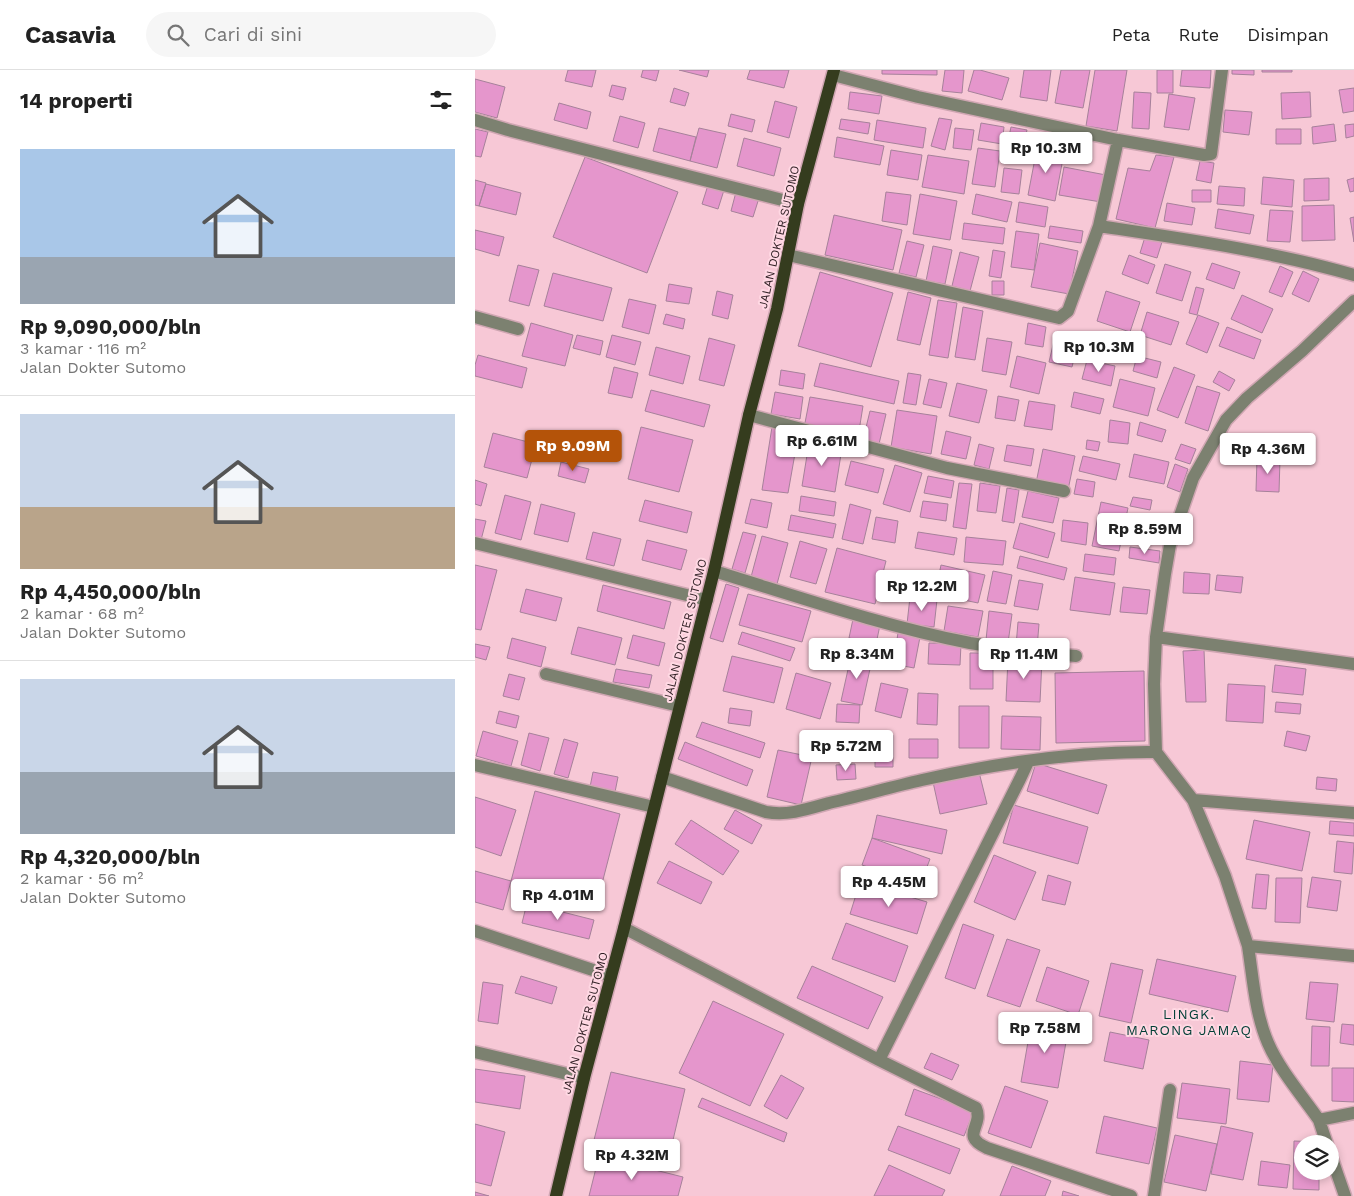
<!DOCTYPE html>
<html lang="id">
<meta charset="utf-8">
<style>
body{margin:0;font-family:"Work Sans",sans-serif;background:#f6f6f6;color:#222;height:100vh;display:flex;flex-direction:column;font-size:19px;white-space:nowrap}
*{box-sizing:border-box;margin:0}
p{font-size:16px;color:#767676}
.icon{flex:none;width:28px;height:28px;fill:none;stroke:currentColor;stroke-width:2;stroke-linecap:round;stroke-linejoin:round}
.map{position:relative;flex:1;overflow:hidden}
.sheet{display:flex;flex-direction:column;background:#fff;width:475px}
.sheet>*{flex:none}
.buttons{position:absolute;left:819px;top:1065px;display:grid;gap:10px}
.buttons a{display:grid;place-items:center;width:45px;height:45px;border-radius:50%;background:#fff;box-shadow:0 2px 8px #0003;font-size:25px}
.price{position:absolute;translate:-50% -42px;padding:0 11px;border-radius:5px;background:#fff;color:#222;font-size:16px;line-height:32px;filter:drop-shadow(0 1px 2px #0008)}
.price::after{content:'';position:absolute;left:50%;top:30px;width:15px;height:11px;margin-left:-8px;background:inherit;clip-path:polygon(0 0,100% 0,50% 100%)}
.price.active{background:#b45309;color:#fff}
ul{padding:0;list-style:none}
li{display:grid;align-content:center;gap:10px;height:265px;padding:0 20px}
li+li{border-top:1px solid #e0e0e0}
li span{display:grid;place-items:center;height:155px;border-radius:0px;color:#555}
li>.icon{margin-inline-start:auto}
span .icon{width:90px;height:90px;fill:#fffc;stroke-width:1}
li b{font-size:21px}
h2{display:flex;justify-content:space-between;align-items:center;height:60px;padding:0 20px;font-size:21px}
header{display:flex;align-items:center;gap:30px;box-sizing:border-box;height:70px;padding:0 25px;background:#fff;border-bottom:1px solid #e0e0e0}
header strong{font-size:24px}
nav{display:flex;gap:28px;margin-inline-start:auto;font-size:18px}
.search{width:350px;height:45px;background:#f6f6f6;display:flex;align-items:center;gap:12px;box-sizing:border-box;padding:0 18px;border-radius:28px;color:#767676;font-size:19px}
main{display:flex;flex:1;min-height:0}
.map>svg:first-child{display:block}
.building{fill:#e596cc;stroke:#a6819a}
.lines{fill:none;stroke-linecap:round;stroke-linejoin:round}
.minor-casing{stroke:#cfa6b2;stroke-width:15}
.major-casing{stroke:#cfa6b2;stroke-width:15}
.minor{stroke:#7c8170;stroke-width:12}
.major{stroke:#353c1e;stroke-width:12}
.labels{text-anchor:middle;stroke-width:4;stroke-linejoin:round;paint-order:stroke}
.street-label{font-size:12px;fill:#2e1d22;stroke:#ffd8e3}
.neighbourhood-label{font-size:14px;letter-spacing:1px;fill:#003e35;stroke:#ffd8e3}
</style>
<header>
<strong>Casavia</strong>
<div class="search"><svg class="icon" aria-label="search" viewBox="0 0 24 24"><circle cx="10" cy="10" r="6"/><path d="M15 15l6 6"/></svg>Cari di sini</div>
<nav><a>Peta</a><a>Rute</a><a>Disimpan</a></nav>
</header>
<main>
<section class="sheet">
<h2>14 properti<svg class="icon" aria-label="filters" viewBox="0 0 24 24"><path d="M4 7h16M4 17h16"/><circle cx="9" cy="7" r="2"/><circle cx="15" cy="17" r="2"/></svg></h2>
<ul>
<li><span style="background:linear-gradient(#a9c7e8 70%,#9aa5b1 0)"><svg class="icon" aria-label="home" viewBox="0 0 24 24"><path d="M3 11l9-7 9 7M6 9v11h12V9"/></svg></span><div><b>Rp 9,090,000/bln</b><p>3 kamar · 116 m²</p><p>Jalan Dokter Sutomo</p></div></li>
<li><span style="background:linear-gradient(#c9d6e8 60%,#b9a48a 0)"><svg class="icon" aria-label="home" viewBox="0 0 24 24"><path d="M3 11l9-7 9 7M6 9v11h12V9"/></svg></span><div><b>Rp 4,450,000/bln</b><p>2 kamar · 68 m²</p><p>Jalan Dokter Sutomo</p></div></li>
<li><span style="background:linear-gradient(#c9d6e8 60%,#9aa5b1 0)"><svg class="icon" aria-label="home" viewBox="0 0 24 24"><path d="M3 11l9-7 9 7M6 9v11h12V9"/></svg></span><div><b>Rp 4,320,000/bln</b><p>2 kamar · 56 m²</p><p>Jalan Dokter Sutomo</p></div></li>
</ul>
</section>
<div class="map">
<svg width="879" height="1126" viewBox="0 0 879 1126">
<rect width="100%" height="100%" fill="#f7c8d6"/>
<path class="building" d="M93 0H121L117 17 90 11Z
M168 0H184L181 11 166 7Z
M204 0H234L232 7Z
M275 0H314L309 18 272 9Z
M407 0H462V5L407 4Z
M470 0H489L487 23 467 21Z
M499 0H505L534 8 527 30 493 21Z
M549 0H576L572 31 545 27Z
M586 0H615L608 38 580 33Z
M620 0H652L642 61 611 56Z
M682 0H698V23H682Z
M707 0H736L735 18 705 16Z
M757 0H779V5L757 4Z
M787 0H817V2H787Z
M0 9 30 17 22 48 0 42Z
M137 15 151 18 148 30 134 26Z
M199 18 214 23 210 36 195 32Z
M879 18V41L868 43 864 20Z
M375 22 407 26 404 44 373 39Z
M659 22 676 23 674 59 657 58Z
M835 22 836 47 807 49 806 23Z
M694 24 720 28 714 60 689 57Z
M300 31 322 37 314 68 292 62Z
M84 33 116 42 112 59 79 50Z
M750 40 777 42 774 65 748 62Z
M256 44 280 50 277 62 253 56Z
M145 46 170 53 163 78 138 71Z
M464 48 477 50 470 80 456 76Z
M366 49 395 53 393 64 364 59Z
M402 50 451 58 448 78 399 70Z
M506 53 529 57 527 74 503 70Z
M859 54 861 71 838 74 837 57Z
M879 54V66L871 68 870 55Z
M536 57 552 60 549 74 533 71Z
M184 58 221 67 215 91 178 81Z
M224 58 251 64 242 98 215 91Z
M480 58 499 60 496 80 478 78Z
M0 59 13 62 6 87 0 86Z
M801 59H826V74H801Z
M362 67 409 76 405 95 359 87Z
M269 68 306 78 299 106 262 96Z
M503 78 525 81 520 117 497 114Z
M562 78 589 83 580 131 553 125Z
M416 80 447 85 443 110 412 105Z
M533 81 549 83 547 93 532 91Z
M453 85 494 91 489 124 447 117Z
M681 85 699 87 680 158 641 149 653 98 675 101Z
M110 87 203 122 172 203 78 167Z
M725 91 739 93 736 113 721 110Z
M589 97 631 105 626 132 584 125Z
M529 98 547 100 544 124 526 122Z
M788 107 819 110 817 137 786 134Z
M854 108V130L829 131V109Z
M879 108V121L875 122 872 110Z
M0 110 11 113 4 136 0 135Z
M234 112 250 117 243 139 227 134Z
M11 114 46 123 41 145 4 136Z
M744 116 770 118 769 136 742 134Z
M717 120H736V132H717Z
M261 122 284 128 278 147 256 141Z
M411 122 436 125 432 155 407 151Z
M445 124 482 131 475 170 438 164Z
M501 124 537 132 532 152 497 144Z
M544 132 573 137 570 157 541 152Z
M692 133 720 138 717 155 689 151Z
M859 135 860 170 827 171V136Z
M743 139 779 145 775 164 740 158Z
M795 140 818 141 815 172 792 171Z
M359 145 427 160 418 200 350 185Z
M879 147V172L875 148Z
M489 153 530 158 528 174 487 169Z
M575 156 608 161 606 173 573 168Z
M0 160 29 167 24 186 0 179Z
M541 161 564 164 559 200 536 197Z
M670 167 687 172 682 188 665 183Z
M432 171 449 175 441 207 424 203Z
M565 173 603 181 594 224 556 217Z
M458 176 477 180 470 214 451 211Z
M518 180 530 182 526 208 514 206Z
M485 182 504 187 495 221 477 216Z
M654 185 680 195 673 214 647 204Z
M737 193 765 202 759 219 731 209Z
M690 194 716 202 707 231 681 223Z
M43 195 64 200 54 236 34 231Z
M805 196 818 202 807 227 794 222Z
M828 201 844 209 834 232 817 224Z
M345 202 418 223 396 297 323 276Z
M78 203 137 218 128 251 69 236Z
M517 211H529V225H517Z
M194 214 217 218 214 234 191 231Z
M721 217 729 219 722 245 714 243Z
M242 221 258 225 253 249 237 245Z
M631 221 665 232 655 262 622 251Z
M433 222 456 228 445 275 422 270Z
M767 225 798 239 787 263 756 249Z
M154 229 181 235 174 264 147 257Z
M463 230 482 233 473 288 454 285Z
M488 237 508 241 500 290 480 287Z
M672 242 704 252 696 275 665 265Z
M191 244 210 249 208 259 188 254Z
M723 245 744 253 732 283 711 274Z
M56 253 98 265 90 296 47 286Z
M553 253 571 257 568 277 550 274Z
M752 257 786 270 779 289 744 276Z
M581 262 604 268 597 297 574 292Z
M102 265 128 271 125 285 98 278Z
M137 265 166 272 160 295 131 287Z
M612 266 623 268 619 285 608 282Z
M234 268 260 275 249 316 224 310Z
M512 268 537 272 531 305 507 301Z
M632 272 650 277 646 291 629 287Z
M181 277 215 286 208 314 174 305Z
M3 285 52 298 47 318 0 306V295Z
M542 286 571 293 564 324 535 317Z
M662 286 686 292 682 308 658 301Z
M612 290 640 296 636 316 607 309Z
M345 293 424 311 419 334 339 316Z
M139 297 163 303 157 328 133 323Z
M699 297 720 305 703 348 682 340Z
M306 300 330 304 328 319 304 315Z
M744 301 760 310 754 321 738 312Z
M433 303 446 305 441 335 428 333Z
M454 309 472 313 466 338 448 334Z
M645 309 680 318 673 346 638 337Z
M482 313 512 320 504 353 474 346Z
M722 316 745 323 733 361 710 353Z
M176 320 235 335 229 357 170 341Z
M300 322 328 327 325 349 296 344Z
M599 322 629 329 625 344 596 337Z
M523 326 544 330 540 351 520 348Z
M335 327 388 336 383 367 329 358Z
M554 331 580 335 577 360 549 356Z
M422 340 462 346 456 384 416 377Z
M395 341 411 344 404 374 388 370Z
M635 350 655 353 653 374 633 372Z
M665 352 691 360 687 372 662 365Z
M166 357 218 370 204 422 153 409Z
M297 357 324 361 313 423 287 420Z
M471 361 496 367 491 389 466 384Z
M18 363 61 374 52 408 9 397Z
M612 370 625 372 623 381 611 379Z
M334 373 367 378 360 422 327 416Z
M504 374 519 378 514 399 499 395Z
M706 374 721 379 715 394 700 389Z
M532 375 559 379 556 396 529 391Z
M568 379 600 386 593 420 561 413Z
M659 384 694 392 689 414 654 407Z
M608 386 645 394 641 410 604 401Z
M782 388 805 389 804 422 781 421Z
M376 391 409 399 403 423 370 415Z
M86 392 114 399 110 413 83 406Z
M700 394 713 399 705 422 692 417Z
M420 395 447 403 435 442 408 434Z
M453 406 479 411 476 428 449 423Z
M602 409 620 412 618 427 599 424Z
M0 410 12 414 6 436 0 434Z
M484 413 497 414 491 459 478 457Z
M505 413 525 416 521 443 502 441Z
M532 418 544 420 539 453 527 451Z
M553 421 584 428 578 453 547 447Z
M30 425 56 432 46 470 20 463Z
M326 426 361 432 359 446 324 441Z
M658 427 677 430 675 440 655 436Z
M276 429 297 433 292 458 270 453Z
M170 430 217 442 212 463 164 451Z
M448 431 473 434 471 451 445 447Z
M626 432 653 438 644 481 617 476Z
M66 434 100 443 93 472 59 464Z
M375 434 396 440 388 474 367 469Z
M316 445 361 454 358 468 313 460Z
M401 447 423 451 420 473 397 469Z
M659 447 683 451 679 471 655 466Z
M0 449 11 451 6 470 0 468Z
M588 450 613 453 611 475 586 471Z
M545 453 580 463 573 488 538 478Z
M118 462 146 469 139 496 111 489Z
M268 462 281 465 270 503 257 499Z
M443 462 482 468 479 485 440 478Z
M287 466 313 473 302 514 276 507Z
M491 467 531 471 528 495 489 492Z
M172 470 212 480 206 500 167 490Z
M325 471 352 479 341 514 315 507Z
M655 477 685 481 684 493 654 488Z
M362 478 411 491 400 534 350 522Z
M610 484 641 488 639 505 608 501Z
M545 486 592 498 589 510 542 498Z
M0 495 22 500 6 560 0 559Z
M466 495 510 505 503 533 460 524Z
M518 501 537 505 531 534 512 531Z
M709 502 735 504 734 524 708 523Z
M742 505 768 507 766 523 740 520Z
M600 507 640 513 635 545 595 540Z
M544 510 568 514 563 540 539 536Z
M251 514 264 518 248 572 235 568Z
M128 515 196 532 189 559 122 541Z
M648 517 675 520 672 544 645 542Z
M51 519 87 528 81 551 45 542Z
M273 524 336 541 327 572 264 555Z
M435 527 462 530 459 557 432 554Z
M473 536 508 541 503 567 469 561Z
M514 541 537 544 533 573 511 570Z
M378 549 405 555 401 574 374 568Z
M543 552 564 554 562 578 541 576Z
M103 557 147 568 140 595 96 584Z
M267 562 320 578 315 591 263 574Z
M423 563 445 567 439 598 418 594Z
M158 565 190 573 184 596 152 588Z
M37 568 71 577 66 597 32 588Z
M454 573 486 574 485 595 453 594Z
M0 574 15 577 11 590 0 587Z
M729 580 731 632H711L708 581Z
M495 583H518V619H495Z
M257 586 308 598 299 633 248 621Z
M376 586 397 590 387 635 366 631Z
M533 589 567 590 565 632 531 631Z
M800 595 831 599 828 625 797 622Z
M141 599 177 605 174 618 138 612Z
M669 601 670 671 581 673 580 603Z
M321 603 356 613 345 649 311 639Z
M34 604 50 608 44 630 28 626Z
M406 613 433 619 426 648 400 641Z
M753 614 790 616 788 653 751 651Z
M443 623 463 624 462 655 442 654Z
M801 632 826 634 825 644 800 642Z
M362 634 385 635 384 653 361 652Z
M484 636H514V678H484Z
M255 638 277 641 275 656 253 653Z
M24 641 44 646 41 658 21 653Z
M527 646 566 647 565 680 526 679Z
M227 652 290 673 285 688 221 667Z
M8 661 43 671 36 696 1 686Z
M812 661 835 666 831 681 809 676Z
M54 663 74 668 65 701 46 695Z
M347 665 370 668 368 680 345 676Z
M400 665H418V697H400Z
M89 669 103 673 93 708 79 704Z
M434 669H463V688H434Z
M210 672 278 700 272 716 203 689Z
M303 680 337 687 326 735 292 727Z
M561 693 632 715 623 744 552 721Z
M380 694 381 709 362 710 361 695Z
M118 702 143 707 140 722 115 717Z
M504 702 512 734 465 744 458 712Z
M842 707 862 709 861 721 841 719Z
M60 721 145 744 122 833 36 811Z
M0 727 41 740 26 786 0 777Z
M539 735 613 757 603 794 528 773Z
M260 740 287 755 277 774 249 759Z
M402 745 472 760 467 784 397 768Z
M216 750 264 781 248 805 200 774Z
M779 750 835 762 827 801 771 789Z
M855 751 879 753V766L854 764Z
M397 768 455 789 445 815 387 795Z
M862 771 879 773 877 804 859 802Z
M519 785 561 802 540 850 499 832Z
M194 791 237 812 226 834 182 813Z
M0 801 36 811 28 840 0 832Z
M781 804 794 805 791 839 777 838Z
M573 805 596 812 590 835 567 830Z
M837 807 866 811 862 841 832 837Z
M801 808H827L825 853 800 852Z
M385 812 452 832 442 864 375 844Z
M52 833 119 850 114 869 47 853Z
M371 853 433 876 420 912 357 889Z
M488 854 519 865 500 919 470 908Z
M532 869 565 880 545 937 512 926Z
M682 889 761 906 753 942 674 924Z
M636 893 668 900 656 953 624 946Z
M337 896 408 927 393 959 322 928Z
M572 897 614 911 603 945 561 931Z
M46 906 82 917 77 934 40 923Z
M8 912 28 915 23 954 3 951Z
M835 912 863 914 859 952 831 949Z
M238 931 309 964 275 1036 204 1003Z
M557 949 594 955 583 1018 546 1012Z
M867 954 879 955V975L865 973Z
M837 956 855 957 854 996H836Z
M635 962 674 970 668 999 629 991Z
M456 983 484 995 477 1010 449 998Z
M765 991 798 995 794 1032 762 1029Z
M857 998H879V1032L857 1031Z
M0 999 50 1006 45 1039 0 1032Z
M136 1002 210 1019 194 1087 119 1070Z
M306 1005 329 1018 312 1049 289 1036Z
M707 1013 755 1019 751 1054 702 1048Z
M530 1016 573 1031 556 1078 513 1063Z
M439 1019 499 1041 489 1066 430 1045Z
M227 1028 312 1063 309 1072 223 1037Z
M629 1046 682 1058 674 1094 621 1083Z
M0 1054 30 1062 16 1116 0 1112Z
M423 1056 485 1079 475 1104 413 1080Z
M746 1056 778 1063 768 1110 736 1104Z
M700 1065 742 1074 731 1121 689 1112Z
M819 1071 845 1072V1074H828V1101H844V1120L818 1119Z
M124 1086 208 1107 203 1126H114Z
M786 1091 815 1095 812 1118 783 1115Z
M414 1095 470 1120 467 1126H399Z
M537 1096 576 1111 570 1126H525Z
M588 1121 604 1126H587Z
M0 1122 14 1126H0Z"/>
<g class="lines">
<g class="minor-casing">
<path id="minor" d="M358 5 443 27 643 70 729 85 736 84 747 0
M0 50 33 60 323 134
M624 156C710 169 796 181 879 205
M313 185 584 248 593 241 624 156 643 70
M879 231 827 281 772 328 751 350 718 408 695 475 690 504 681 567 679 614 681 682 718 730 750 806 773 876 879 886
M0 247 43 259
M274 345 472 398 589 421
M0 473 232 530
M239 501C324 527 408 556 495 573 530 579 565 583 601 586
M681 567 879 594
M71 604 204 636
M0 695 179 737
M187 707 291 742C313 746 333 739 354 733 385 726 416 717 447 710 523 693 603 681 681 682
M718 730 879 743
M149 858 404 990 501 1038C509 1057 484 1065 512 1078L656 1126
M0 861 136 906
M773 876C778 908 780 943 793 973 804 999 828 1027 844 1050
M0 982 109 1008
M404 990 545 709 553 692
M852 1074 844 1050 879 1043
M855 1083 870 1126
M679 1126 695 1020"/>
</g>
<g class="major-casing">
<path id="major" d="M81 1126 109 1008 149 858 239 501 274 345 302 239 323 134 359 0"/>
</g>
<use href="#minor" class="minor"/>
<use href="#major" class="major"/>
</g>
<g class="labels">
<g class="street-label">
<text transform="translate(304 167) rotate(-77)" y="4">JALAN DOKTER SUTOMO</text>
<text transform="translate(210 560) rotate(-76)" y="4">JALAN DOKTER SUTOMO</text>
<text transform="translate(110 953) rotate(-75)" y="4">JALAN DOKTER SUTOMO</text>
</g>
<g class="neighbourhood-label">
<text x="714" y="949">LINGK.<tspan x="714" dy="16">MARONG JAMAQ</tspan></text>
</g>
</g>
</svg>
<div class="buttons">
<a><svg class="icon" aria-label="layers" viewBox="0 0 24 24"><path d="M12 4l9 5-9 5-9-5zM3 14l9 5 9-5"/></svg></a>
</div>
<b class="price" style="left:571px;top:104px">Rp 10.3M</b>
<b class="price" style="left:624px;top:303px">Rp 10.3M</b>
<b class="price" style="left:347px;top:397px">Rp 6.61M</b>
<b class="price active" style="left:98px;top:402px">Rp 9.09M</b>
<b class="price" style="left:793px;top:405px">Rp 4.36M</b>
<b class="price" style="left:670px;top:485px">Rp 8.59M</b>
<b class="price" style="left:447px;top:542px">Rp 12.2M</b>
<b class="price" style="left:382px;top:610px">Rp 8.34M</b>
<b class="price" style="left:549px;top:610px">Rp 11.4M</b>
<b class="price" style="left:371px;top:702px">Rp 5.72M</b>
<b class="price" style="left:414px;top:838px">Rp 4.45M</b>
<b class="price" style="left:83px;top:851px">Rp 4.01M</b>
<b class="price" style="left:570px;top:984px">Rp 7.58M</b>
<b class="price" style="left:157px;top:1111px">Rp 4.32M</b>
</div>
</main>
